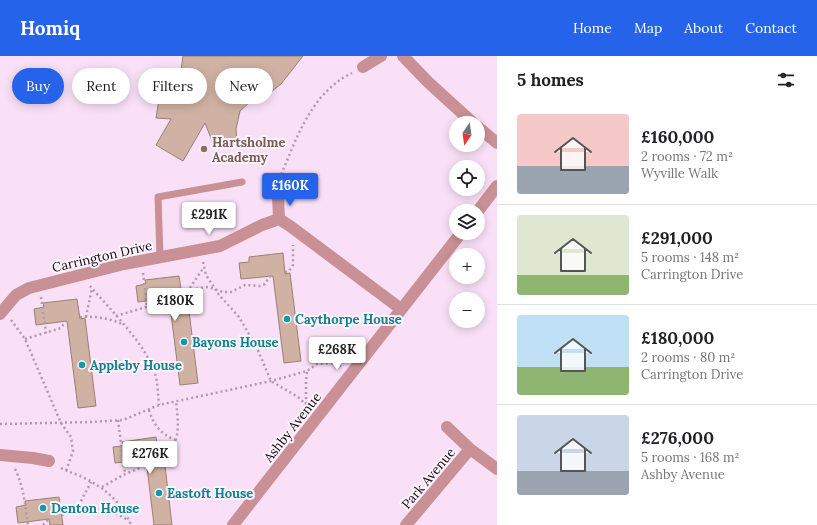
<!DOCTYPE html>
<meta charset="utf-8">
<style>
body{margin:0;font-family:Lora,serif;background:#f2f2f2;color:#202124;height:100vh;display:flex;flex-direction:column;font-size:15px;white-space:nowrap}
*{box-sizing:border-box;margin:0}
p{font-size:13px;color:#757577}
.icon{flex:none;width:22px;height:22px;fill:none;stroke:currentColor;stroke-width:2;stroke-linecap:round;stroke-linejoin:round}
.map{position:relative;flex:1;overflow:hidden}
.details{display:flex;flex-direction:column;background:#fff;width:320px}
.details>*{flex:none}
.banner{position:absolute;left:12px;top:12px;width:380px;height:36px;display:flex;gap:8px}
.needle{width:26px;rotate:193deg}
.tools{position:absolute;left:449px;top:60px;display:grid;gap:8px}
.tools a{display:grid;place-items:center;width:36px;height:36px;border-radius:50%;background:#fff;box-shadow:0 2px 10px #0003;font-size:20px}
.price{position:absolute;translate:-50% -34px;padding:0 9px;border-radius:4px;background:#fff;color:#222;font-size:13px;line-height:26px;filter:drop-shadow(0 1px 2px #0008)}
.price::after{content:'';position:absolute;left:50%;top:24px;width:12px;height:9px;margin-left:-6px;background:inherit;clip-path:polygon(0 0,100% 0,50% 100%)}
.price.active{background:#2563eb;color:#fff}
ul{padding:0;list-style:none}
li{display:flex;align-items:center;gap:12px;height:100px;padding:0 20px}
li+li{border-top:1px solid #e0e0e0}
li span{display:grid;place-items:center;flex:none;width:112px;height:80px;border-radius:4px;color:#555}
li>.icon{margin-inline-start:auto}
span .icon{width:48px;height:48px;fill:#fffc;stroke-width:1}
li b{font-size:17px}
h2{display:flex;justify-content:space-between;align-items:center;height:48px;padding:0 20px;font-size:17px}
.chip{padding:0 14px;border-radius:18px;background:#fff;box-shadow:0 2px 10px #0003;font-size:14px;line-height:36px}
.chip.active{background:#2563eb;color:#fff}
header{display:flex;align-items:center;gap:24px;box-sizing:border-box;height:56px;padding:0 20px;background:#2563eb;color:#fff}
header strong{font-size:19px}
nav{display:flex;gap:22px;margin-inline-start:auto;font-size:14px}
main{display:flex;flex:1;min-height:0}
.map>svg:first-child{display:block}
.building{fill:#cfb2a3;stroke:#9c8072}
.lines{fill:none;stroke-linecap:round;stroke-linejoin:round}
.path{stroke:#ae9bad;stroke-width:2.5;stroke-dasharray:2 3;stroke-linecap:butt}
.lane{stroke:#c99095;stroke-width:7}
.street{stroke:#c99095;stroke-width:12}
.education-dot{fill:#8d6e63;stroke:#fdf3fc;stroke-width:1.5}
.culture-dot{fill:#0f9aa8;stroke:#fdf3fc;stroke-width:1.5}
.labels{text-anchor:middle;stroke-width:4;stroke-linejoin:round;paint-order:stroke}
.education-label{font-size:13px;font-weight:bold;fill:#785e54;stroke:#fdf3fc;text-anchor:start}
.street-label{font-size:13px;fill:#100910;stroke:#fdf3fc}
.culture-label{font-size:13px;font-weight:bold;fill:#0d838f;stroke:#fdf3fc;text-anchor:start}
</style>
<header>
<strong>Homiq</strong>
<nav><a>Home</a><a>Map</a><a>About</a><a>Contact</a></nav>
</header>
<main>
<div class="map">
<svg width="497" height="469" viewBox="0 0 497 469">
<rect width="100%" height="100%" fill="#f9e0f7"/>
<path class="building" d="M183 0H303L281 28 266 40 262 35 240 55 236 73 237 88 214 90 205 67 183 105 156 89 171 63 156 62 160 37 178 36Z
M283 197 285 218 290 217 301 305 284 307 273 220 241 223 239 207 249 206V201Z
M179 220 182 240 187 239 198 327 180 329 169 242 138 246 136 230 146 228 145 224Z
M77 243 80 263 85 262 96 350 78 352 67 265 36 269 34 253 44 251 43 247Z
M156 381 159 402 164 401 172 469H154L146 403 115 407 113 391 123 390 122 386Z
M59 441 63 469H50L49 463 18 467 16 451 26 449 25 445Z"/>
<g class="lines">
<path class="path" d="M280 128 281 119C297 81 312 36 352 17
M203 206 206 219 219 239 239 261 257 292 271 325 298 341 309 351
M285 216 289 215 293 209V189
M143 217 147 250
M90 230C109 252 148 291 155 318 158 328 158 339 159 349
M187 236 204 211
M182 238 199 232 208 231 223 236H231L245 229 260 230 265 228 269 221 273 219
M41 241 46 277
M116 260 163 246 169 242
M80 261C94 260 109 262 122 268
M86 261 92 232
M11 264 25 283 61 367 71 381 73 395 66 415
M25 283 61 272 67 263
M306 348V325L307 315
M149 354C153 368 161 379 176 384
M118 364 125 418
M0 368 91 366 123 364 159 349 271 325 307 315 317 308 334 307 341 310
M158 400C183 396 178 364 176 346
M61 412C67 415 72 417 78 419 102 430 121 444 131 469
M15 413C24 431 25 450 28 469
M102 431 125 418 138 413 146 403
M71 456 79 449 91 426
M62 459C89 452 104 448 129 465
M43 469 49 463"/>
<path class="lane" d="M160 201 158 141 242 126"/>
<path class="street" d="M403 0 428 26 473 67
M363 11 381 0
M478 71 497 87
M278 140 279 163
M478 155 497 130
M0 258 16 239 29 232 124 208 220 190 262 169 279 163 290 170 401 253
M470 393 497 413
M0 399 33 402 49 405
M233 469 461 177
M406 469 470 393 447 371"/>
</g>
<circle class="education-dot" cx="204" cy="93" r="4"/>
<g class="culture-dot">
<circle cx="287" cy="263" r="4"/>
<circle cx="184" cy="286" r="4"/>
<circle cx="82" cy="309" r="4"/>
<circle cx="159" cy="437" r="4"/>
<circle cx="43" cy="452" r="4"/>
</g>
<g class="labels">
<g class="education-label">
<text x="212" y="91">Hartsholme<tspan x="212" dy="15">Academy</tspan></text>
</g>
<g class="street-label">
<text transform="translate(102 200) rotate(-13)" y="5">Carrington Drive</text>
<text transform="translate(292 371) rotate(-52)" y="5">Ashby Avenue</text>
<text transform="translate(428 422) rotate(-50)" y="5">Park Avenue</text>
</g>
<g class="culture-label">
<text x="295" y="268">Caythorpe House</text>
<text x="192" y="291">Bayons House</text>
<text x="90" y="314">Appleby House</text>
<text x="167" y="442">Eastoft House</text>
<text x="51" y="457">Denton House</text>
</g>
</g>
</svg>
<div class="tools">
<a><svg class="needle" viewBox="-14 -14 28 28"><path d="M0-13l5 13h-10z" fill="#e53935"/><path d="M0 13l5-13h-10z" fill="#757577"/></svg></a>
<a><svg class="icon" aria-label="locate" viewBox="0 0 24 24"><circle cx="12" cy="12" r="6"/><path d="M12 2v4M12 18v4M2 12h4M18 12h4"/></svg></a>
<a><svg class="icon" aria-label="layers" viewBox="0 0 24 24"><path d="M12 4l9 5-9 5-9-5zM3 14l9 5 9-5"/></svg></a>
<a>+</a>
<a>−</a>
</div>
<b class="price active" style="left:290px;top:151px">£160K</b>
<b class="price" style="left:209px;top:180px">£291K</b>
<b class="price" style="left:175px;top:266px">£180K</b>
<b class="price" style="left:337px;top:315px">£268K</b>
<b class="price" style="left:150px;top:419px">£276K</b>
<div class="banner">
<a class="chip active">Buy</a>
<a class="chip">Rent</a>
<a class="chip">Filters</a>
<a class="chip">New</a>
</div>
</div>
<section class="details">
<h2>5 homes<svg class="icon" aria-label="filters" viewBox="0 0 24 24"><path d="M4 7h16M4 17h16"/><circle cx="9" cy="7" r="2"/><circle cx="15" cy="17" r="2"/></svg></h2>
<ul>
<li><span style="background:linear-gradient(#f6c9c9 65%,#9aa5b1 0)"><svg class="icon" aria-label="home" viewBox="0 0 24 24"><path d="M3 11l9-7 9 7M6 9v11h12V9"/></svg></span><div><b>£160,000</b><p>2 rooms · 72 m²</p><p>Wyville Walk</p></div></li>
<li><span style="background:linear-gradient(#dfe7d0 75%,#8fb573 0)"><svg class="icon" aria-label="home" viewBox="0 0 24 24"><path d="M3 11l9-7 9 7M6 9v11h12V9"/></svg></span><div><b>£291,000</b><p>5 rooms · 148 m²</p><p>Carrington Drive</p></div></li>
<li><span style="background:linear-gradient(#bfe0f5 65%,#8fb573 0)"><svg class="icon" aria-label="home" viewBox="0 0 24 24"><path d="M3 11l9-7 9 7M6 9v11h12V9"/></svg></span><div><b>£180,000</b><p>2 rooms · 80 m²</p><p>Carrington Drive</p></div></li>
<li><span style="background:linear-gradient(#c9d6e8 70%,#9aa5b1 0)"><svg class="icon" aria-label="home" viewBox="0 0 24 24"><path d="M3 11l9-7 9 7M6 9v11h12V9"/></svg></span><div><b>£276,000</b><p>5 rooms · 168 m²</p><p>Ashby Avenue</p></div></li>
</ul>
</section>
</main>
